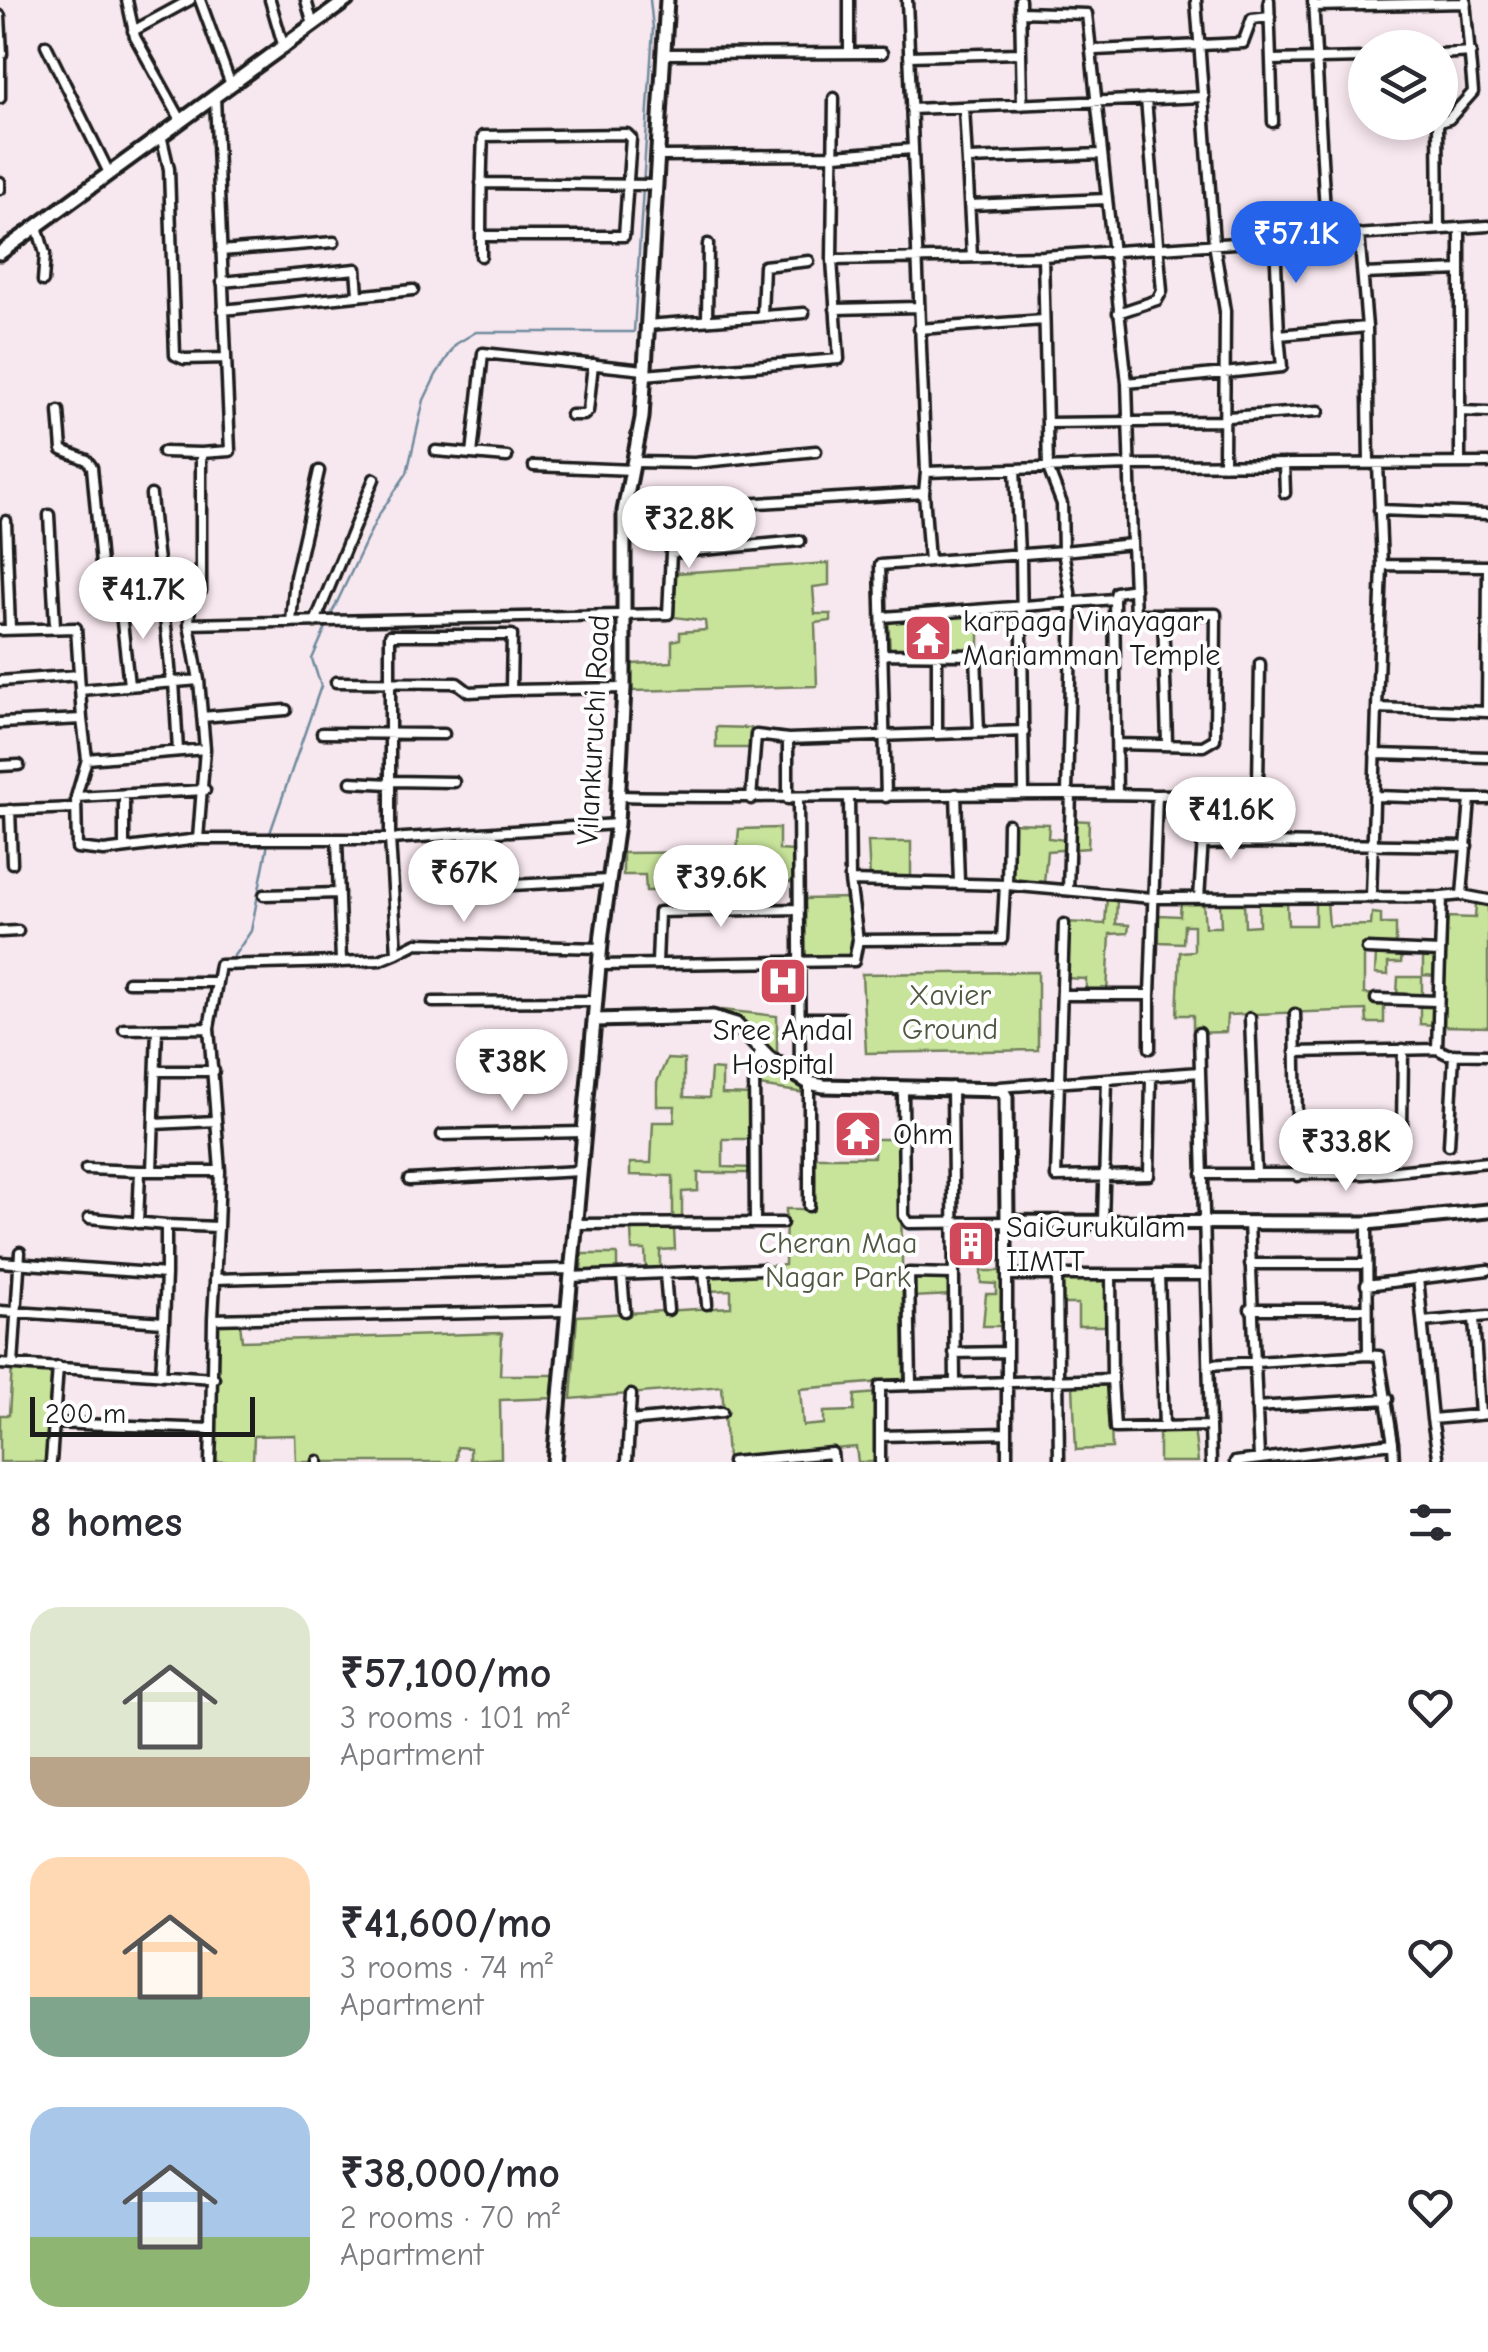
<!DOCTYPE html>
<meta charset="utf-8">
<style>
body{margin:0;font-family:"Comic Neue",sans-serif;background:#f2f2f3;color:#2b2b33;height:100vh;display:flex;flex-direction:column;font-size:38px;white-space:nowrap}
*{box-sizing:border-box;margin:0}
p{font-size:32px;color:#7c7c81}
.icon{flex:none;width:55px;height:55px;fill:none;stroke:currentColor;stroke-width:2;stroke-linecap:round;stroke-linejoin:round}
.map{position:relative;height:1462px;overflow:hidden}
.panel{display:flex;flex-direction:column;background:#fff;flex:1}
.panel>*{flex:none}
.controls{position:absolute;left:1348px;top:30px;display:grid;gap:20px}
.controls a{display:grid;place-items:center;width:110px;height:110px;border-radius:50%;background:#fff;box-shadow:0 5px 15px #0003;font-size:50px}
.scale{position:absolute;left:30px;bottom:25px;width:225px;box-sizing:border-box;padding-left:10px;border:5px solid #1c1c1c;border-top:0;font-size:28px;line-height:35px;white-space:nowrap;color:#1c1c1c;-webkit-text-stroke:8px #fff;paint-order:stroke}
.price{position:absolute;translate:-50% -85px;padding:0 22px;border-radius:35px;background:#fff;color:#222;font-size:32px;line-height:65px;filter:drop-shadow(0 2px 5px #0008)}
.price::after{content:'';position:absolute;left:50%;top:60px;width:30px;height:22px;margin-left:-15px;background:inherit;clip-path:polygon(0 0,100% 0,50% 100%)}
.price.active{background:#2563eb;color:#fff}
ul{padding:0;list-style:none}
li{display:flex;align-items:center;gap:30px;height:250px;padding:0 30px}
li span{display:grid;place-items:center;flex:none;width:280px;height:200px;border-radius:30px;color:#555}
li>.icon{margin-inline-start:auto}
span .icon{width:120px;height:120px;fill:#fffc;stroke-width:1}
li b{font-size:42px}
h2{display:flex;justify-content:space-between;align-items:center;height:120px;padding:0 30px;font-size:42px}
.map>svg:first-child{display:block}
.green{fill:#c8e49b;stroke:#72805c;stroke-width:2.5}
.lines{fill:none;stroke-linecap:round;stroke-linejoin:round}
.stream{stroke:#718c9f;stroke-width:2.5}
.canal{stroke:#aad7f6;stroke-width:8}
.street-casing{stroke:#1c1c1c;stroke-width:15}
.secondary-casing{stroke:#1c1c1c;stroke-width:19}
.street{stroke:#fff;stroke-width:8}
.secondary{stroke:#fff;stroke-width:11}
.labels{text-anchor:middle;stroke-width:8;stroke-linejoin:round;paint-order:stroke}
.poi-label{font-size:30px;fill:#1c1c1c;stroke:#fff;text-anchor:start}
.street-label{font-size:30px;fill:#1c1c1c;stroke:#fff}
.park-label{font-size:30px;fill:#505842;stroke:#fff}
</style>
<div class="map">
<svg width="1488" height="1462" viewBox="0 0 1488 1462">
<rect width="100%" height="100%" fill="#f7e7ee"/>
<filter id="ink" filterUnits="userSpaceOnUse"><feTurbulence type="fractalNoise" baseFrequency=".01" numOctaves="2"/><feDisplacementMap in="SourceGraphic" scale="20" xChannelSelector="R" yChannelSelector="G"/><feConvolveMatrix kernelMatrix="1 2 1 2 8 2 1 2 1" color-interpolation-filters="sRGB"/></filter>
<g filter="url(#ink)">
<path class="green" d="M829 563V585L813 587 815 614H831V621L815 623 817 686 632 691V664L672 662V641L680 639V632L706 630 705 621 674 617 676 573Z
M979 615V652H890L888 620Z
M716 727 751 728V748H716Z
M1068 820 1089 821 1088 848 1047 851 1044 883 1003 881 1006 823 1049 824 1048 838 1066 840Z
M779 828V850L793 851 794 882H743V859H726V884L740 885 741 906H726L725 888H716V907H704L703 883H693L692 862H674L673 891H646L645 875H623V853L737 852 739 829Z
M868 842H911V879H870Z
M1107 897 1117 898 1116 924 1129 925 1128 933 1110 934 1107 994 1086 993V979L1064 978 1065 922 1105 924Z
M848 898 852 958 804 960V899Z
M1181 901 1203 902 1205 927H1221L1220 902H1244L1245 926 1259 925V901H1287L1288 925H1315V901H1327L1329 926 1371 925 1372 913 1381 914V924H1396V945L1438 947 1437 976 1423 975V955L1402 954 1401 963H1388V975L1375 974 1376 954H1364V994L1397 995 1398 977H1422V997L1436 999 1434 1025 1420 1024V1004L1384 1003V1023H1367L1366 1010 1227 1015 1226 1032 1193 1033V1015H1177L1180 952 1194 951V925H1184L1183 943 1159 942V915L1180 916Z
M1476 903 1488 904V1027L1441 1026 1447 917 1475 918Z
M1038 972V1050L866 1053 862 974Z
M722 1010 777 1016V1059L722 1016Z
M667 1059 684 1060V1097L709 1098 711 1069 722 1070V1094L752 1095 751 1139H723V1167L753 1168V1173H698V1191L682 1192V1221H673V1176L630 1175V1163H651L653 1122H674L675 1106H657V1082Z
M764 1060 805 1085V1093L759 1086Z
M875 1139H900L904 1380 800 1389 803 1426 824 1424V1412L854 1411 855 1395 877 1393V1462H858L856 1447 727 1458 722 1386 571 1399 577 1316 731 1307V1290L708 1291 707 1275 765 1272V1266L785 1265 786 1209H813L814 1157H874Z
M631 1229H674L675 1249 660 1250V1269H646L645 1250H632Z
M582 1254H617V1274H581Z
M981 1271H1004L1003 1326H983L986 1294H996V1284L981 1283Z
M911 1276H953V1295L911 1297Z
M1107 1277V1326H1078V1304H1059V1278Z
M240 1323 242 1341 502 1333 500 1375H558L556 1398 500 1400 501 1458 470 1460V1448L457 1447 456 1462H296L295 1435 254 1436 253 1460 213 1462 218 1324Z
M12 1367 53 1369 48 1462H0V1415H9Z
M1109 1385 1112 1448 1076 1450 1073 1386Z
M1159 1428H1194L1198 1462H1159Z"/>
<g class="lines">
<path class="stream" d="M330 617 378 516 407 473 424 400 436 375 456 344 476 332H634L653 28 650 0
M231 960 251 931 270 833 321 686 312 659 327 625
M958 1347 1001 1346"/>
<path class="canal" d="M909 1227 929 1226"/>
<g class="street-casing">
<path id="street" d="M127 0 135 37 181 120
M200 0 231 85
M270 0 284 48
M306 0 313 25
M907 0 926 472 1131 465 1488 463
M1020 0 1022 105
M1196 0 1214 243 1225 311 1224 465
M1269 0 1273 122
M1313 0 1325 212
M1313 6 1466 3
M1020 12 1087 14 1127 383 1132 544 1063 551 1062 504 1048 468 1043 256
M0 16 2 54
M133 31 190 0
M46 45 109 173
M1095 50 1243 43 1252 19 1270 17
M849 53V0
M0 54V98
M663 54 882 53
M1440 54 1471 52
M909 56 1019 53
M1271 60 1365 58
M964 107 972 256
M911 109 1204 97
M1438 122 1439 229
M1440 122 1449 119 1473 92 1465 0
M161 135 169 169 175 355 184 359 226 358
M657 156 835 155 912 149
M969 159 1101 154
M0 182V189
M481 183 653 185
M970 205 1106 199
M37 226 45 254 43 281
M1460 228V462
M1359 234 1367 327 1369 463
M481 236H624L631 138 627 134 483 136C481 176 481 216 481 256
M1275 239 1279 335
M221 251 334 242
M832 260 834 98
M1364 274 1460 270
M222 282 356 269 358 294
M835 309 918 307
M223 310 413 290
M1118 313 1157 300 1162 291 1146 99
M762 315 764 266 809 261
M707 320 708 244
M647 325 804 313
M919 329 1044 320
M644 375 839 359 832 260 1043 256 1488 226
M1127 383 1282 367 1279 335 1367 327
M59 411 62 450 87 460 92 467 103 586 119 595 129 685
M1460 411 1488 412
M571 415H584L588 411 593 364
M1047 423 1223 421 1228 417 1319 411
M436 451 507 457
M163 452 201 453
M472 454 483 353 644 370
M634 462 694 463 816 451
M1284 464 1285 493
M534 466 633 470
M1015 469 1019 554
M924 493 929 561
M151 495C156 558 167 618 171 681
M1379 510 1488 514
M624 511 924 493 926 472
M49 515 55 626
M6 521 10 629
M1021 554 1024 792
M1382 565 1488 566
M1114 599 1116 592 1135 589
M1163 614 1167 742
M884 617 1114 599 1117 794
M291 622 295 577 319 471
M315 622 374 479
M189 624 668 614 671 553 800 541
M0 630 76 628 82 719 0 723
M884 654 976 655 979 732
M937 655V734
M1260 664 1257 843 1467 846
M199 680 189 624 190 601 201 591V453L230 451 215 97
M0 681 79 675
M174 681 178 751
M336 682 457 683 469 692 511 690
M80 690 199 680 205 749 198 839 104 851 77 848 76 797 87 759
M1377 708 1382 565 1378 464
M1487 712 1488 566
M202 717 286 710
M82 719 87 759 205 749
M322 733 444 734
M1118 744 1203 746 1215 739 1216 614H1135L1132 544
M1375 754 1488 757
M0 766 19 765
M390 781 454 782
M351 782 390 784
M956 794 959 882
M1157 795 1206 794 1199 898
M619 796C799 800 978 791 1157 795L1150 995H1062
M1375 796 1470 799 1462 895 1442 897
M76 797 205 790
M124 797V848
M886 797 880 565 1063 551 1072 604 1067 793
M751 799 756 735 788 739
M788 799V739L1024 731
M1470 799H1488
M798 800 800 1077
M10 810 12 863
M0 811 75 808
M198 839H390L617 824
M1204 844 1257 843
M850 881 1007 885 1152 898 1442 897 1437 1049 1447 1054 1488 1055
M1007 885 1008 824
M437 889 609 880
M1068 890 1071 793
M264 895 339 893
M1462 895 1488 900
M1371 898 1377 708 1488 712
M1064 924 1056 1177 1149 1175 1151 1077
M0 932 18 931
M858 940 1002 939 1005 885
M601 948 417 943 397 953 390 839V635H512L511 690 624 688
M1367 949 1440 952
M341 962 380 960 397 953
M657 963 659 912 799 909
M600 965 854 961 858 940 850 881 849 798
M128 982H214
M1376 999 1437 1001
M433 1002 597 1001
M1295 1014 1298 1176
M800 1018H843
M1250 1018 1256 1174
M209 1028 220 965 341 962 337 839
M124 1029 209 1028 220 1171 218 1227
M157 1029 152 1171H220
M1150 1048V995
M1295 1052 1437 1049
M158 1071H214
M1200 1072 1211 1462
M809 1083V1206
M952 1087 955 1383
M1000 1087 1200 1072 1199 1033
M903 1088 904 1216 909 1223 1007 1222V1462
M154 1124 216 1121
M1298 1134 1402 1131 1403 1049
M442 1135 584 1132
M1449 1145 1454 1054
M86 1169 140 1171
M1202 1174H1364L1488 1162
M409 1180 580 1171
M89 1218 166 1225V1274
M1103 1222 1107 1080
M1249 1222 1259 1458
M138 1223 140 1171H152
M755 1223H782
M574 1224 755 1223 754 1066 761 1051
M166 1225 218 1227 213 1319
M0 1262 166 1274 164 1322
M1250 1264H1366
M704 1271 707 1304
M665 1274 668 1310
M1007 1275H1205
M1057 1275 1059 1462
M1159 1275 1164 1426
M622 1276 625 1311
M570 1277 762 1269
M1418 1278 1432 1419 1488 1414
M215 1279 571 1269
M1366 1285 1488 1270
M1250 1309H1366
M0 1311 164 1322 161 1375
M1474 1318 1480 1415
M1423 1322 1488 1316
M954 1353 1007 1352
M0 1364 214 1378
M13 1365 20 1252
M1209 1365 1368 1355
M1112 1379 1115 1428 1209 1426
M911 1385 909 1273 953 1274
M1256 1407 1388 1399
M1432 1419 1439 1462
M629 1421 722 1412
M54 1423 211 1429 210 1462
M211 1429 213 1319 567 1311
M880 1436 1007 1433
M1393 1443 1394 1462
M318 1461V1462
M51 1462 58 1367
M627 1462 631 1395
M732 1462 832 1453 833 1462
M880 1462V1386L1112 1379 1111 1275
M1235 1462 1393 1443 1379 1356 1368 1355 1367 1223"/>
</g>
<g class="secondary-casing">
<path id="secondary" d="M0 253 347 0
M595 1020 713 1017 736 1024 769 1058 809 1083 824 1086 1002 1090 1006 1097 1007 1222 1367 1223 1488 1211
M554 1462 602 933 617 824 624 688V511L642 418 667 0"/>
</g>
<use href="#street" class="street"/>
<use href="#secondary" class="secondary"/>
</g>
</g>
<defs>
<g id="temple-square" transform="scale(2.5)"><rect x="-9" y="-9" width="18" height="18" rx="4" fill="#d1495b" stroke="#fff"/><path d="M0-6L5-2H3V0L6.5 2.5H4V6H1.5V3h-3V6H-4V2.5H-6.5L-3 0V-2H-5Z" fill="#fff"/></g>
<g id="hospital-square" transform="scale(2.5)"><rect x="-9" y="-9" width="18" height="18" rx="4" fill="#d1495b" stroke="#fff"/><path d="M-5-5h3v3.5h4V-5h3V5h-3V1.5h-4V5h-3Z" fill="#fff"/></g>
<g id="building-square" transform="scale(2.5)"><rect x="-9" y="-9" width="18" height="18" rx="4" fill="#d1495b" stroke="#fff"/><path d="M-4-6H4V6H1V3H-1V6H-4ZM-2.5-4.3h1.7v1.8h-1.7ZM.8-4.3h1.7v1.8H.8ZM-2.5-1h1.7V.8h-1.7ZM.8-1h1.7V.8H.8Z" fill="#fff"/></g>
</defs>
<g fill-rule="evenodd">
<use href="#temple-square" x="928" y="638"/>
<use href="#hospital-square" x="783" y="981"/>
<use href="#temple-square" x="858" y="1134"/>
<use href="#building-square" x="971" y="1244"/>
</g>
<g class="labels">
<g class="poi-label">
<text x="963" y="631">karpaga Vinayagar<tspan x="963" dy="34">Mariamman Temple</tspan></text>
<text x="783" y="1040" text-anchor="middle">Sree Andal<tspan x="783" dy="34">Hospital</tspan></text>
<text x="893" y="1144">Ohm</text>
<text x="1006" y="1237">SaiGurukulam<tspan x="1006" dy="34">IIMTT</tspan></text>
</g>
<g class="street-label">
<text transform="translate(593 730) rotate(-87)" y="10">Vilankuruchi Road</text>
</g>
<g class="park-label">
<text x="950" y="1005">Xavier<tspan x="950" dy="34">Ground</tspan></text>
<text x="838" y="1253">Cheran Maa<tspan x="838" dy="34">Nagar Park</tspan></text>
</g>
</g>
</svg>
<div class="controls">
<a><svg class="icon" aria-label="layers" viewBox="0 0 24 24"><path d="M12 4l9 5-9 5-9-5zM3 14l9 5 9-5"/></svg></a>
</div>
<div class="scale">200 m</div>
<b class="price active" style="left:1296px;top:286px">₹57.1K</b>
<b class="price" style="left:689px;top:571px">₹32.8K</b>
<b class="price" style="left:143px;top:642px">₹41.7K</b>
<b class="price" style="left:1231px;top:862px">₹41.6K</b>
<b class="price" style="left:464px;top:925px">₹67K</b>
<b class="price" style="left:721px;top:930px">₹39.6K</b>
<b class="price" style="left:512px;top:1114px">₹38K</b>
<b class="price" style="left:1346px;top:1194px">₹33.8K</b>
</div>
<section class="panel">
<h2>8 homes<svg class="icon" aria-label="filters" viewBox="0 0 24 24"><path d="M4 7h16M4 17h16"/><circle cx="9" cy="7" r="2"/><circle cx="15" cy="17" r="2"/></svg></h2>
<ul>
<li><span style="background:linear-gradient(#dfe7d0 75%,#b9a48a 0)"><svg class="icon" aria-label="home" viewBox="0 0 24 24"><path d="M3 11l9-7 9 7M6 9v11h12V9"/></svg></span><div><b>₹57,100/mo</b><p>3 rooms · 101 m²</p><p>Apartment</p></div><svg class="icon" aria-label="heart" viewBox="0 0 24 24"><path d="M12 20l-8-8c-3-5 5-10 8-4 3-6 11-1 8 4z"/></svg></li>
<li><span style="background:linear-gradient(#ffd9b3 70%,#7fa58c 0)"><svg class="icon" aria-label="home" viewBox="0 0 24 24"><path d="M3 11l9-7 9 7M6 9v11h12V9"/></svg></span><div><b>₹41,600/mo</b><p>3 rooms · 74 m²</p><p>Apartment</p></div><svg class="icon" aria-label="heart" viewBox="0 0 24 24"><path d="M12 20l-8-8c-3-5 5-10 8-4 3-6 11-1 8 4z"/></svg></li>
<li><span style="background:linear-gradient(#a9c7e8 65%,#8fb573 0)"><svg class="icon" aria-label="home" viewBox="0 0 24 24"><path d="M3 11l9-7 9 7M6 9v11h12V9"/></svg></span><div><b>₹38,000/mo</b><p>2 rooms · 70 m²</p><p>Apartment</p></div><svg class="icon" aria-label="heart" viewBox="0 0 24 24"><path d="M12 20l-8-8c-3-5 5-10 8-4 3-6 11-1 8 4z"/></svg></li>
</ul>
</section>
